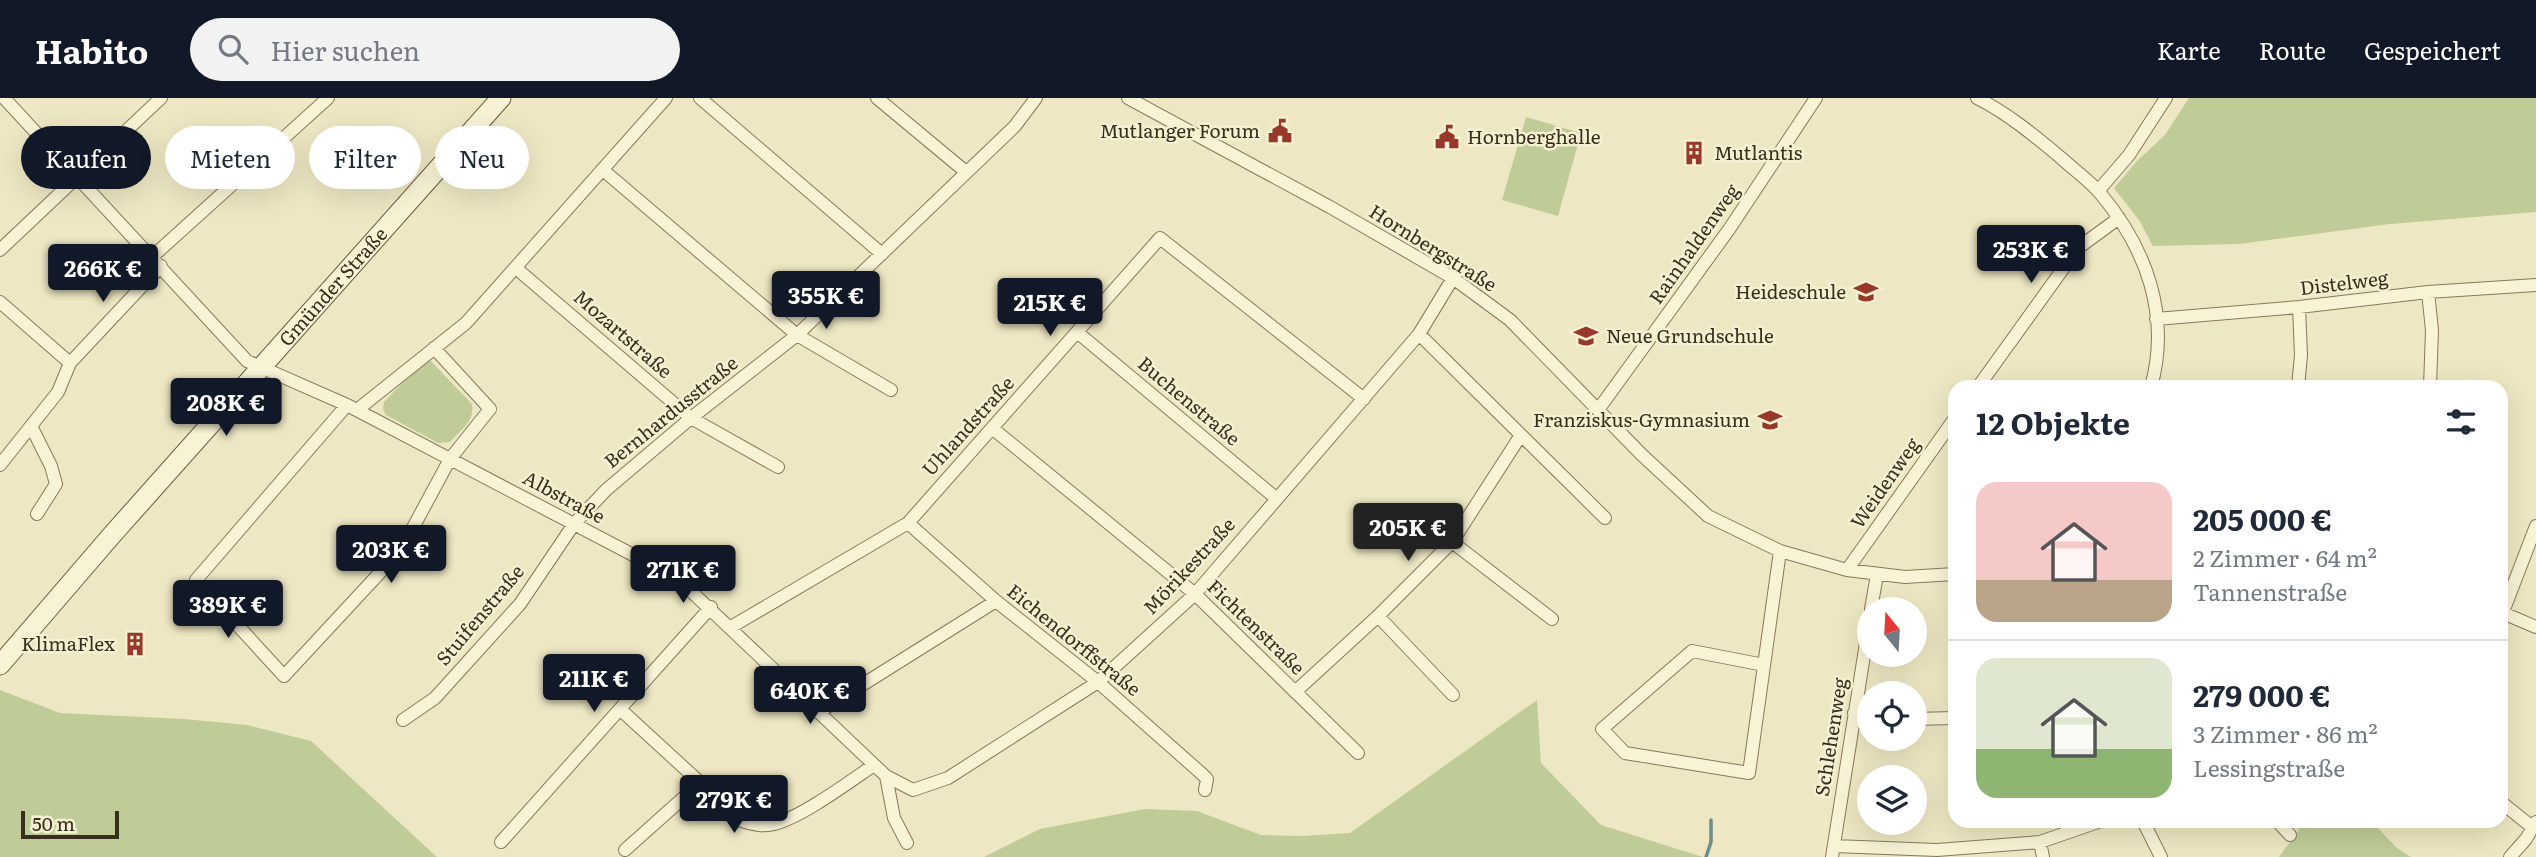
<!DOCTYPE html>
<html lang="de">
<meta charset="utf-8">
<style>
body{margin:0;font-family:Literata,serif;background:#f2f2f3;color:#1f2937;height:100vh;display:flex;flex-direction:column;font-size:26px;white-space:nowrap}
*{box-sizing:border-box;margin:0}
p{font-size:23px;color:#747a83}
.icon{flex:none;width:38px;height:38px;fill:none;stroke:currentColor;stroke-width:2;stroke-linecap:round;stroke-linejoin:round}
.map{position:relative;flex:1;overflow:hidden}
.sheet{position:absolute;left:1948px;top:282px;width:560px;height:448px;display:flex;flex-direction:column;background:#fff;border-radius:21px;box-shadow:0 7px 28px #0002}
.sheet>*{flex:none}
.banner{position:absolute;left:21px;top:28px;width:665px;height:63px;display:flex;gap:14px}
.needle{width:46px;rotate:342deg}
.buttons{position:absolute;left:1857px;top:499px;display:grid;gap:14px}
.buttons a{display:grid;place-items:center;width:70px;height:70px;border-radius:50%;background:#fff;box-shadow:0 7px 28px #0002;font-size:35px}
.scale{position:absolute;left:21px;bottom:18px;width:98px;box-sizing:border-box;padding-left:7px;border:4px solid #382e1e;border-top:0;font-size:19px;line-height:24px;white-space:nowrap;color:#382e1e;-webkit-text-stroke:5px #f5f0d2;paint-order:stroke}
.price{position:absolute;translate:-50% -60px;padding:0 16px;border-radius:7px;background:#111827;color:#fff;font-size:23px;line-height:46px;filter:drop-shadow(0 2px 4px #0008)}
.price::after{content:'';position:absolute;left:50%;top:42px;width:21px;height:16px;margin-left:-10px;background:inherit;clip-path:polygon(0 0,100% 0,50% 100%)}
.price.selected{background:#222;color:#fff}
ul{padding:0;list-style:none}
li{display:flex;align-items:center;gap:21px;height:175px;padding:0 28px}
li+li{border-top:2px solid #e0e1e3}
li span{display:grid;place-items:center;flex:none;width:196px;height:140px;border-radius:21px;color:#555}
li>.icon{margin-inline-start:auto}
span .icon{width:84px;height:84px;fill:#fffc;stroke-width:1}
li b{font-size:30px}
h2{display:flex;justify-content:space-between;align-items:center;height:84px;padding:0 28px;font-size:30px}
.tag{padding:0 24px;border-radius:32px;background:#fff;box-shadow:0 7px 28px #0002;font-size:24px;line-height:63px}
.tag.selected{background:#111827;color:#fff}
header{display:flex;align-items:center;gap:42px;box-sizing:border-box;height:98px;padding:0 35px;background:#111827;color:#fff}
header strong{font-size:33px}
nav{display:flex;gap:38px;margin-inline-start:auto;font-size:24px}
.search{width:490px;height:63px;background:#f2f2f3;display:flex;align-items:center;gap:18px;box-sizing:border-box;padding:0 24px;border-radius:38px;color:#747a83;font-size:26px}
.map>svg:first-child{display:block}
.green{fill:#bfcc97}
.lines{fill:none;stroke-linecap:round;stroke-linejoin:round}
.stream{stroke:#6c8f8b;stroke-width:3.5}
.street-casing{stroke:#88785a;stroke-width:14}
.secondary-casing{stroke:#6a593d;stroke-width:21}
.street{stroke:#f9f3d6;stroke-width:12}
.secondary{stroke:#f9f3d6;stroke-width:19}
.labels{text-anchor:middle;stroke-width:5;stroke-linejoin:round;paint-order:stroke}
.poi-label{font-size:19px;fill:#382e1e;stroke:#f5f0d2;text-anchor:end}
.street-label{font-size:19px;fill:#382e1e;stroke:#f5f0d2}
</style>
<header>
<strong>Habito</strong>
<div class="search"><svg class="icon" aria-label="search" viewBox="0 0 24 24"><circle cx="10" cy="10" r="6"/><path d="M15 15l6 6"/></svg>Hier suchen</div>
<nav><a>Karte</a><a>Route</a><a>Gespeichert</a></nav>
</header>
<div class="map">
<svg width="2536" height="759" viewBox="0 0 2536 759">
<rect width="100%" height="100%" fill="#eee7c3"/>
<path class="green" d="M2189 0H2536V114L2390 126 2239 146 2153 148 2139 122 2114 90 2137 63 2165 37Z
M1526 19 1581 35 1558 118 1502 102Z
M427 259 472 306C475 323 461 332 450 344L438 345 386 317 383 311 384 304Z
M0 592 60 615 184 621 247 627 311 643 437 759H0Z
M1537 602 1541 665 1601 727 1703 759H984L1040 731 1145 711 1197 713 1261 737 1303 738 1350 735Z
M2305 723H2371L2397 750 2411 759H2279Z"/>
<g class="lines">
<path class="stream" d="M1706 759 1711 744V722"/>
<g class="street-casing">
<path id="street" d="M4 0 247 263 347 307 677 480 886 678 894 720 907 745
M700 0 882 156
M877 0 966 74
M1128 0 1330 109 1453 180 1510 222 1642 357 1708 418 1780 453 1847 472 1905 479 1955 476
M1977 0C2007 15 2035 38 2060 59 2073 71 2089 82 2100 95 2146 150 2171 217 2151 289
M603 72 797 237 891 292
M2098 93 2129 57 2166 0
M0 152 161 0
M152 159 328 0
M517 171 691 320 778 369
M2428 194 2432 232 2430 289
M0 204 70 265
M2156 221 2299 209 2428 194 2536 187
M1077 234 1277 401
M1419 236 1605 420
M1978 289 2078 150 2119 120
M2298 289 2301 257 2299 209
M347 307 196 482 284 578 401 452 450 361 490 311 434 250
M357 312 466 225 666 0
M1598 312 1730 130 1816 0
M992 330 1195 496 1358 655
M0 367 31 328
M37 416 56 386 51 368 31 328 58 294 70 265 161 168
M908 425 996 503 1098 584 1202 676 1207 681 1205 692
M1452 444 1552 521
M1847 472 1955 320
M1871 511 1877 477
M2503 515 2536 529
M1378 518 1453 597
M2501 519 2536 428
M731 529 908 425 1160 140 1364 301
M1764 567 1692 553 1602 631 1625 655 1749 675 1780 453
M1295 594 1378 518 1452 444 1521 337
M621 612 742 723C752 726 763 729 774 726 802 719 849 684 874 667
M819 614 996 503
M1854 615 1869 617
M1914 621 1955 620
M403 622 435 600 520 506 574 426 606 392 691 320 797 237 1015 28 1036 0
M886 678 913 692 948 680 1098 584 1195 496 1419 236 1453 180
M2501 704 2532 729
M2143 723 2161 759
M2277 723 2290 737
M501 744 711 509
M2040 744 2043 759
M1834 748 1937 752 2040 744 2101 723
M625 752 700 685
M1832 759 1869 526
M2510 759 2526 741 2536 724"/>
</g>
<g class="secondary-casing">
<g id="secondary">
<path id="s1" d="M0 567 111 438 501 0"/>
</g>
</g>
<use href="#street" class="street"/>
<use href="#secondary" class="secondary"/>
</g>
<defs>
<g id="civic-bare" transform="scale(1.89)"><path d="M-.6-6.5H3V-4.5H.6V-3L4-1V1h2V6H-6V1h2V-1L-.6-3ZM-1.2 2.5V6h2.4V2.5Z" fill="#97382a" stroke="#f5f0d2" stroke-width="2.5" paint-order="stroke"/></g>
<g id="building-bare" transform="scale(1.89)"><path d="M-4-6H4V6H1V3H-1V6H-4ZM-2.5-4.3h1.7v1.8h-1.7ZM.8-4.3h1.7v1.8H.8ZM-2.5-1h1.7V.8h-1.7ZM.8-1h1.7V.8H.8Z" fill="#97382a" stroke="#f5f0d2" stroke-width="2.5" paint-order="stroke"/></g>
<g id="school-bare" transform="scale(1.89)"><path d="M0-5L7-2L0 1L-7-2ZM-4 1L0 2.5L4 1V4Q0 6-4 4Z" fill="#97382a" stroke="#f5f0d2" stroke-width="2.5" paint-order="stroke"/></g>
</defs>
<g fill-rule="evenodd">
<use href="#civic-bare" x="1280" y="33"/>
<use href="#civic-bare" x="1447" y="39"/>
<use href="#building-bare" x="1694" y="55"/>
<use href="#school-bare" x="1866" y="194"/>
<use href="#school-bare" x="1586" y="238"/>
<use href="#school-bare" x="1770" y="322"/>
<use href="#building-bare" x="135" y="546"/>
</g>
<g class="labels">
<g class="poi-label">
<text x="1260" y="40">Mutlanger Forum</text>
<text x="1467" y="46" text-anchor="start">Hornberghalle</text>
<text x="1714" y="62" text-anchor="start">Mutlantis</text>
<text x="1846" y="201">Heideschule</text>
<text x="1606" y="245" text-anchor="start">Neue Grundschule</text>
<text x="1750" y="329">Franziskus-Gymnasium</text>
<text x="115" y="553">KlimaFlex</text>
</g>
<g class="street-label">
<text transform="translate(1694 146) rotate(-55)" y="7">Rainhaldenweg</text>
<text transform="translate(1433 150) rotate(32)" y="7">Hornbergstraße</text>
<text transform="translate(2344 185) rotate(-7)" y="7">Distelweg</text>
<text dy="7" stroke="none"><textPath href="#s1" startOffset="504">Gmünder Straße</textPath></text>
<text transform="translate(623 236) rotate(41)" y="7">Mozartstraße</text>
<text transform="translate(1189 303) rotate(40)" y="7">Buchenstraße</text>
<text transform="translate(671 314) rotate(-39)" y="7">Bernhardusstraße</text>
<text transform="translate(968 328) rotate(-48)" y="7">Uhlandstraße</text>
<text transform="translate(1885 385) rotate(-55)" y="7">Weidenweg</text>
<text transform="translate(564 399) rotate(28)" y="7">Albstraße</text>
<text transform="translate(1189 468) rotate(-47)" y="7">Mörikestraße</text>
<text transform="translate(480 517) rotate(-50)" y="7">Stuifenstraße</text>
<text transform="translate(1256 529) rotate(44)" y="7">Fichtenstraße</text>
<text transform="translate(1074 542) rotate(39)" y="7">Eichendorffstraße</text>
<text transform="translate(1831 639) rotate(-81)" y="7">Schlehenweg</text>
</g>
</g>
</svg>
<div class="buttons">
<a><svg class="needle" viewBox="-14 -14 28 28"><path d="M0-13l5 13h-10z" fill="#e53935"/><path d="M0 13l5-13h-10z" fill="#747a83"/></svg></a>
<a><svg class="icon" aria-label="locate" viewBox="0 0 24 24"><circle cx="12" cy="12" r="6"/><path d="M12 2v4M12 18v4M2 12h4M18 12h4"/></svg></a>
<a><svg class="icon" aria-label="layers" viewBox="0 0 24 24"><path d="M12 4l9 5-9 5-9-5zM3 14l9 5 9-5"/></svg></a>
</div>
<div class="scale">50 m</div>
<b class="price" style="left:2031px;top:187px">253K €</b>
<b class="price" style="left:103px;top:206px">266K €</b>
<b class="price" style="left:826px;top:233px">355K €</b>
<b class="price" style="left:1050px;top:240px">215K €</b>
<b class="price" style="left:226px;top:340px">208K €</b>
<b class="price selected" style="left:1408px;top:465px">205K €</b>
<b class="price" style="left:391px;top:487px">203K €</b>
<b class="price" style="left:683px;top:507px">271K €</b>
<b class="price" style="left:228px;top:542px">389K €</b>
<b class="price" style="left:594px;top:616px">211K €</b>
<b class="price" style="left:810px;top:628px">640K €</b>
<b class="price" style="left:734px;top:737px">279K €</b>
<div class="banner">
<a class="tag selected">Kaufen</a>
<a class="tag">Mieten</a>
<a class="tag">Filter</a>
<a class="tag">Neu</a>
</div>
<section class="sheet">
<h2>12 Objekte<svg class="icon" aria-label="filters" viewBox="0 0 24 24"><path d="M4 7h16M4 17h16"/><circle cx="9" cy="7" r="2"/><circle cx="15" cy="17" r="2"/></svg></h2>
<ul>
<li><span style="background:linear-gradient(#f6c9c9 70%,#b9a48a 0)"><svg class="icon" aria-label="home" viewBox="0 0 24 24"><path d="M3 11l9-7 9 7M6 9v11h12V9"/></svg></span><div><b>205 000 €</b><p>2 Zimmer · 64 m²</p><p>Tannenstraße</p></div></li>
<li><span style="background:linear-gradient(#dfe7d0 65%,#8fb573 0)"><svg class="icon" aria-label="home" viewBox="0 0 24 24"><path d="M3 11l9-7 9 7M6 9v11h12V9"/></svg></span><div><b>279 000 €</b><p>3 Zimmer · 86 m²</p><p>Lessingstraße</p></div></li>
</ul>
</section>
</div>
